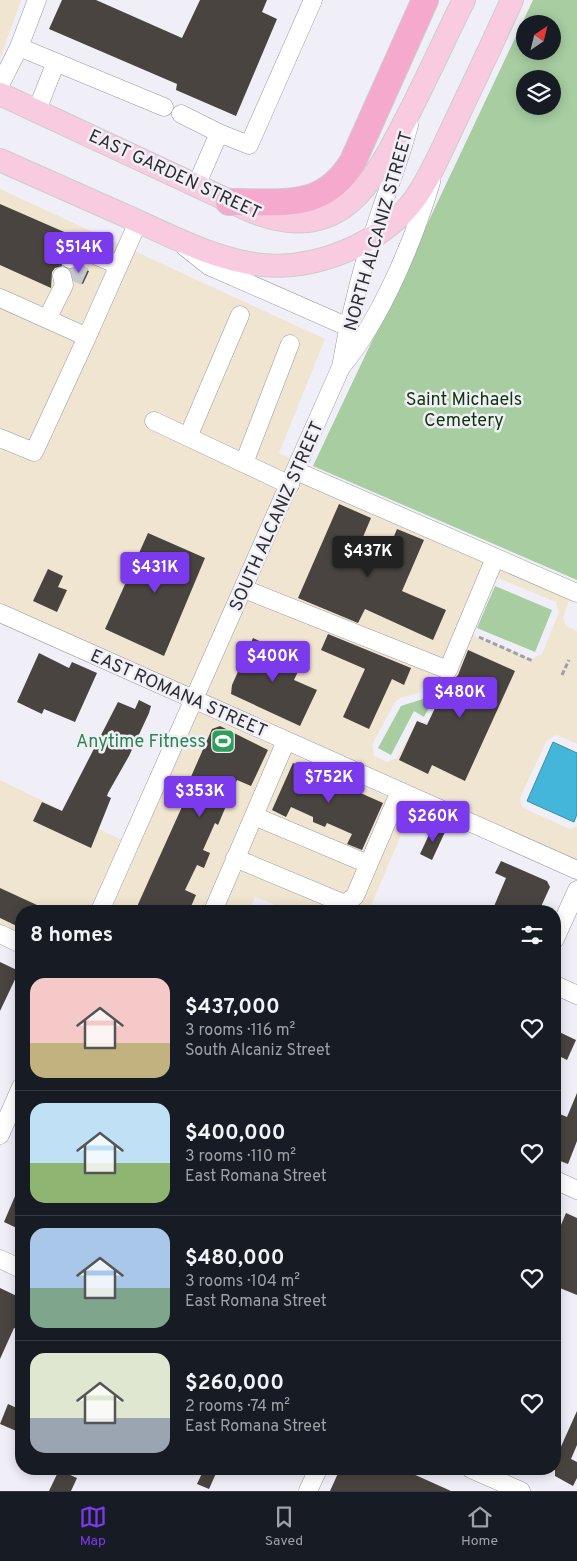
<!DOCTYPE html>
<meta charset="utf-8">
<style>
body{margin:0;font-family:Overpass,sans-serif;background:#242831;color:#f1f3f6;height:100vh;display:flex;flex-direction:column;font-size:19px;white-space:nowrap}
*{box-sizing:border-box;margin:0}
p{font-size:16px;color:#9ea1a6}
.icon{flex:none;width:28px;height:28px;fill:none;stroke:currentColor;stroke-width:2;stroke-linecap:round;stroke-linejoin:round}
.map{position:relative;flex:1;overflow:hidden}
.panel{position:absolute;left:15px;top:905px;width:546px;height:570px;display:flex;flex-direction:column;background:#171b24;border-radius:20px;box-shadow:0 2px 12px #0003}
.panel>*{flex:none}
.needle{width:32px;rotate:35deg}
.fabs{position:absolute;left:516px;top:15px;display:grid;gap:10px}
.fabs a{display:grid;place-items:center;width:45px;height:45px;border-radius:50%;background:#171b24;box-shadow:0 2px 12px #0003;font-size:25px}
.price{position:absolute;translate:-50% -42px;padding:0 11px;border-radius:5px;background:#7c3aed;color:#fff;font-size:16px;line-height:32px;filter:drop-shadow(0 1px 2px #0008)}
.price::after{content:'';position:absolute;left:50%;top:30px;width:15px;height:11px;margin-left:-8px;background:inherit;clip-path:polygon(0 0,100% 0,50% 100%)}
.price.on{background:#222;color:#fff}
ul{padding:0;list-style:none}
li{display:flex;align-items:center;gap:15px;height:125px;padding:0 15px}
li+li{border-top:1px solid #363941}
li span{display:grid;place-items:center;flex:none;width:140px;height:100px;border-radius:15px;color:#555}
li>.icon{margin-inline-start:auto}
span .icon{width:60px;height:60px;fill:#fffc;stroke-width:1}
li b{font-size:21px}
h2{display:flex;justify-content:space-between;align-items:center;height:60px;padding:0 15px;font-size:21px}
.dock{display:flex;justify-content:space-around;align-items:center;height:70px;border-top:1px solid #363941;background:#171b24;font-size:14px;color:#9ea1a6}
.dock a{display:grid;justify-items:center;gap:2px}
.dock .on{color:#7c3aed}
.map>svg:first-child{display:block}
.commercial{fill:#f0e5d0;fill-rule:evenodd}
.green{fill:#a7cda1;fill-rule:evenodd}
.water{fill:#43b6d9;stroke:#3c8da6}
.building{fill:#49443f}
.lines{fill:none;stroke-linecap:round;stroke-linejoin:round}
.minor-tunnel{stroke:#c9c8d0;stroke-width:18;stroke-dasharray:18 9;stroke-linecap:butt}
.minor-casing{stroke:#9b9aa2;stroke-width:19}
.major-casing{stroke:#cdcdcd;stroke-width:24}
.highway-casing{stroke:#cdcdcd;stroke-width:28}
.path{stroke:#a0a0a6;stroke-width:3;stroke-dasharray:5 2.5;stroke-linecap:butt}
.minor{stroke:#fff;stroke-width:18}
.major{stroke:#f9cbe0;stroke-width:22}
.highway{stroke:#f5a9cc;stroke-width:26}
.labels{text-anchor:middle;stroke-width:5;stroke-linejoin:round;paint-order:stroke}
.street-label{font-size:18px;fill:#2d2d30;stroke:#f0eff8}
.park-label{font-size:18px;fill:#0f3608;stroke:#f0eff8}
.leisure-label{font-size:18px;fill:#27864d;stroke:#f0eff8;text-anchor:end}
</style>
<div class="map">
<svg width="577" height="1491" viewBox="0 0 577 1491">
<rect width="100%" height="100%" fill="#f0eff8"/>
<path class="commercial" d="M0 0H21L0 59Z
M0 189 325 339 279 453 292 459 191 688 0 603Z
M307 466 577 598 569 601 563 617 566 626 577 631V744L557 735 547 740 520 798 523 808 570 829 577 826V860L206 695ZM498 578 556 602 559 612 542 654 531 659 474 636 470 626 488 584ZM434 680 442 684 444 694 431 720 420 724 417 722 397 758 387 762 374 756 372 745 395 702 400 698 419 693 424 684Z
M198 712 412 808 369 911H291L255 897 249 911H109Z
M0 780 122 840 91 911H21V933L0 924Z"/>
<path class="green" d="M533 0H577V580L313 466ZM525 24H552V51H525ZM525 79H552V106H525Z
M495 586 552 610 535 652 477 628Z
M430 687 438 691 424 717 414 711 391 755 378 748 401 706 423 699Z"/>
<path class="water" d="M553 742 577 753V814L574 822 527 801Z"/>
<path class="building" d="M62 0H96L182 38 200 0H267L262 12 277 19 236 116 176 90 177 84 49 29Z
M0 204 78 238 60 255 62 266 55 268 52 272 51 288 0 265Z
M78 266 89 271 83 284 74 280 70 269Z
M339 504 371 518 355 556 381 568 397 529 424 540 402 591 446 610 433 640 365 609 358 623 298 598Z
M148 533 205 558 164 656 105 629Z
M48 569 63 576 58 587 67 590 57 612 33 601Z
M328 634 411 668 404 685 392 679 369 729 343 717 365 669 321 650Z
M253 638 303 661 294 680 317 690 300 726 231 694 232 685Z
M468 650 515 671 465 781 432 765 428 774 399 760 417 721 427 725 448 680 454 679 458 675Z
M39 653 69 668 72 662 97 673 75 722 44 709 42 714 17 702Z
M139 700 151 706 149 713 129 756 108 793 107 796 111 798 91 848 33 821 42 802 62 811 118 702 135 709Z
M220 726 268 750 251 786 237 780 218 825 215 823 203 850 210 853 204 868 197 865 185 890 196 895 189 911H135L190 789 186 788 212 729Z
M293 763 383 803 362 850 347 844 352 834 327 823 325 827 313 822V817L291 807 286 817 272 810Z
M433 826 445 832 432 860 420 854Z
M501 861 547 881 550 887 539 911H492L506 878 495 873Z
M0 888 50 911H21V928L0 918Z
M0 962 19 971 0 1011Z
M555 1030 576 1040 567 1060 555 1054Z
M577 1093V1141L568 1164 555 1159V1112L567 1117Z
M21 1182V1230L4 1222Z
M566 1213 577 1218V1295L555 1286V1239Z
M0 1288 21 1298V1331L14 1328 0 1359Z
M8 1404 21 1410V1433L0 1424Z
M577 1411V1445L571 1459 577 1462V1478L573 1486 555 1476V1450L559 1451Z
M204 1469H218L209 1489 197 1484Z
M340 1469H402L451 1491H330Z
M59 1470 77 1478 71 1491H49Z"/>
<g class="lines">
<path class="minor-tunnel" d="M73 281 81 263"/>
<g class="minor-casing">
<path id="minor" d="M19 47 164 107
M0 85 19 47 37 0
M37 110 56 62
M181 114 219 133
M196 186 219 133 249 145 313 0
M185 247 209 266 348 327
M81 249 118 265
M70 259 81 249
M0 298 87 337 138 222
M47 319 64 285 62 276
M342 366C381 319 414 240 431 182
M154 421 290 485
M188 437 240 315
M0 438 34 452 87 337
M244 463 290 344
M296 471 577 593
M244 589 448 670 495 558
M0 613 577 870
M254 816 368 864
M235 858 345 904 355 896 400 791
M100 911 341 367C350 315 363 263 380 213 390 183 401 156 409 125
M213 911 286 741
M0 934 21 944
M555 939 577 890
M555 985 577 995
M0 1135 21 1087
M555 1180 577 1190
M0 1259 21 1269
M471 1469 521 1491
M308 1491 318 1469"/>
</g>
<g class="major-casing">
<path id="major" d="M0 94 251 211C342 248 374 181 409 113 428 76 445 38 464 0
M0 160C45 180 90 200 135 220 175 238 219 261 263 265 316 270 381 244 414 200 431 176 443 147 456 120 475 80 494 40 512 0"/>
</g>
<g class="highway-casing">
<path id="highway" d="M229 202C281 201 323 212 353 161L425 0"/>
</g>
<path class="path" d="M479 637 533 661
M562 675 569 660"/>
<use href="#minor" class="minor"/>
<use href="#major" class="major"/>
<use href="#highway" class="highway"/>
</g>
<defs>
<g id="stadium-square" transform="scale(1.25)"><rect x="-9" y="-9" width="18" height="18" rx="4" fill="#2e9e5b" stroke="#f0eff8"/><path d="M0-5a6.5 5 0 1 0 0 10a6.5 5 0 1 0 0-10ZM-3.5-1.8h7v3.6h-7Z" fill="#fff"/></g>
</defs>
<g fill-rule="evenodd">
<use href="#stadium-square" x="223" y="741"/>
</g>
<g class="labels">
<g class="street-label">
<text transform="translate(175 174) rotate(25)" y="6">EAST GARDEN STREET</text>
<text transform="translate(378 231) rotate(-74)" y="6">NORTH ALCANIZ STREET</text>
<text transform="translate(276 516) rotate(-66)" y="6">SOUTH ALCANIZ STREET</text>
<text transform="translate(179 693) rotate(24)" y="6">EAST ROMANA STREET</text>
</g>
<g class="park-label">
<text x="464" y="405">Saint Michaels<tspan x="464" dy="21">Cemetery</tspan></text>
</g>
<g class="leisure-label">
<text x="206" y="747">Anytime Fitness</text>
</g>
</g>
</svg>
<div class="fabs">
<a><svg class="needle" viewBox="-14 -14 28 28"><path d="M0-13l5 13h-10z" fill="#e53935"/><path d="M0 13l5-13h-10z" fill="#9ea1a6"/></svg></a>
<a><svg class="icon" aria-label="layers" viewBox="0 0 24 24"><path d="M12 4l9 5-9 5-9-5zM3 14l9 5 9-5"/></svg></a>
</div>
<b class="price" style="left:79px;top:274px">$514K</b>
<b class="price on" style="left:368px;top:578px">$437K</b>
<b class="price" style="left:155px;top:594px">$431K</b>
<b class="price" style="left:273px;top:683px">$400K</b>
<b class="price" style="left:460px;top:719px">$480K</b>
<b class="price" style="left:329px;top:804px">$752K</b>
<b class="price" style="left:200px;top:818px">$353K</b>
<b class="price" style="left:433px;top:843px">$260K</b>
<section class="panel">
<h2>8 homes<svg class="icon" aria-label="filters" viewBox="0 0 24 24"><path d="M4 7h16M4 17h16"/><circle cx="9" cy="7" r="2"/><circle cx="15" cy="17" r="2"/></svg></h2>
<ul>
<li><span style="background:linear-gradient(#f6c9c9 65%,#c2b280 0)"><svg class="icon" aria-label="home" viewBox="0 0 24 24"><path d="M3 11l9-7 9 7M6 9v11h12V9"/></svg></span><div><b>$437,000</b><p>3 rooms · 116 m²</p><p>South Alcaniz Street</p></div><svg class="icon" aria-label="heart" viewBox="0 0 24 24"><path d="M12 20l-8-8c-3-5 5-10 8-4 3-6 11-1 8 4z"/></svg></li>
<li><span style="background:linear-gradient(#bfe0f5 60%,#8fb573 0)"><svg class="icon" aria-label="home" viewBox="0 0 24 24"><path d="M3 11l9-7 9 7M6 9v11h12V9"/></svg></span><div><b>$400,000</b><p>3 rooms · 110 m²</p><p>East Romana Street</p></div><svg class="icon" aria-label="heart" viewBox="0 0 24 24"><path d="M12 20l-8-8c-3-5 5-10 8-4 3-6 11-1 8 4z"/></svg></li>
<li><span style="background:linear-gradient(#a9c7e8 60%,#7fa58c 0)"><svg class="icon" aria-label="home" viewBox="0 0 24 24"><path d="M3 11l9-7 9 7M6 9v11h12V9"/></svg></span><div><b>$480,000</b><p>3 rooms · 104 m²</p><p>East Romana Street</p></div><svg class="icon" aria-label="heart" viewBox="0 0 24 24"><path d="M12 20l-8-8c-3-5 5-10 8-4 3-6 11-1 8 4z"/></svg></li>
<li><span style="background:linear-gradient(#dfe7d0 65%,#9aa5b1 0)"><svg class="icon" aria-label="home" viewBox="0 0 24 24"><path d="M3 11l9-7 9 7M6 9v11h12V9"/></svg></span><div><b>$260,000</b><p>2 rooms · 74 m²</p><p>East Romana Street</p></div><svg class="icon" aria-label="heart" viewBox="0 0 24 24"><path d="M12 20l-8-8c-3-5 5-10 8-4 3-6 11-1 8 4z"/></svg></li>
</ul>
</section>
</div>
<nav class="dock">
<a class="on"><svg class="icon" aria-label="map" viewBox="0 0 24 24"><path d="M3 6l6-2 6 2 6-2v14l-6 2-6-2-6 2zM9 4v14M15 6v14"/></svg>Map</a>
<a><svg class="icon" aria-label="saved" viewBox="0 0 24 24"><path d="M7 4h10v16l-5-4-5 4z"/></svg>Saved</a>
<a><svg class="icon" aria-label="home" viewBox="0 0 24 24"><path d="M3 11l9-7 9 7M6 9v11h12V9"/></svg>Home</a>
</nav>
